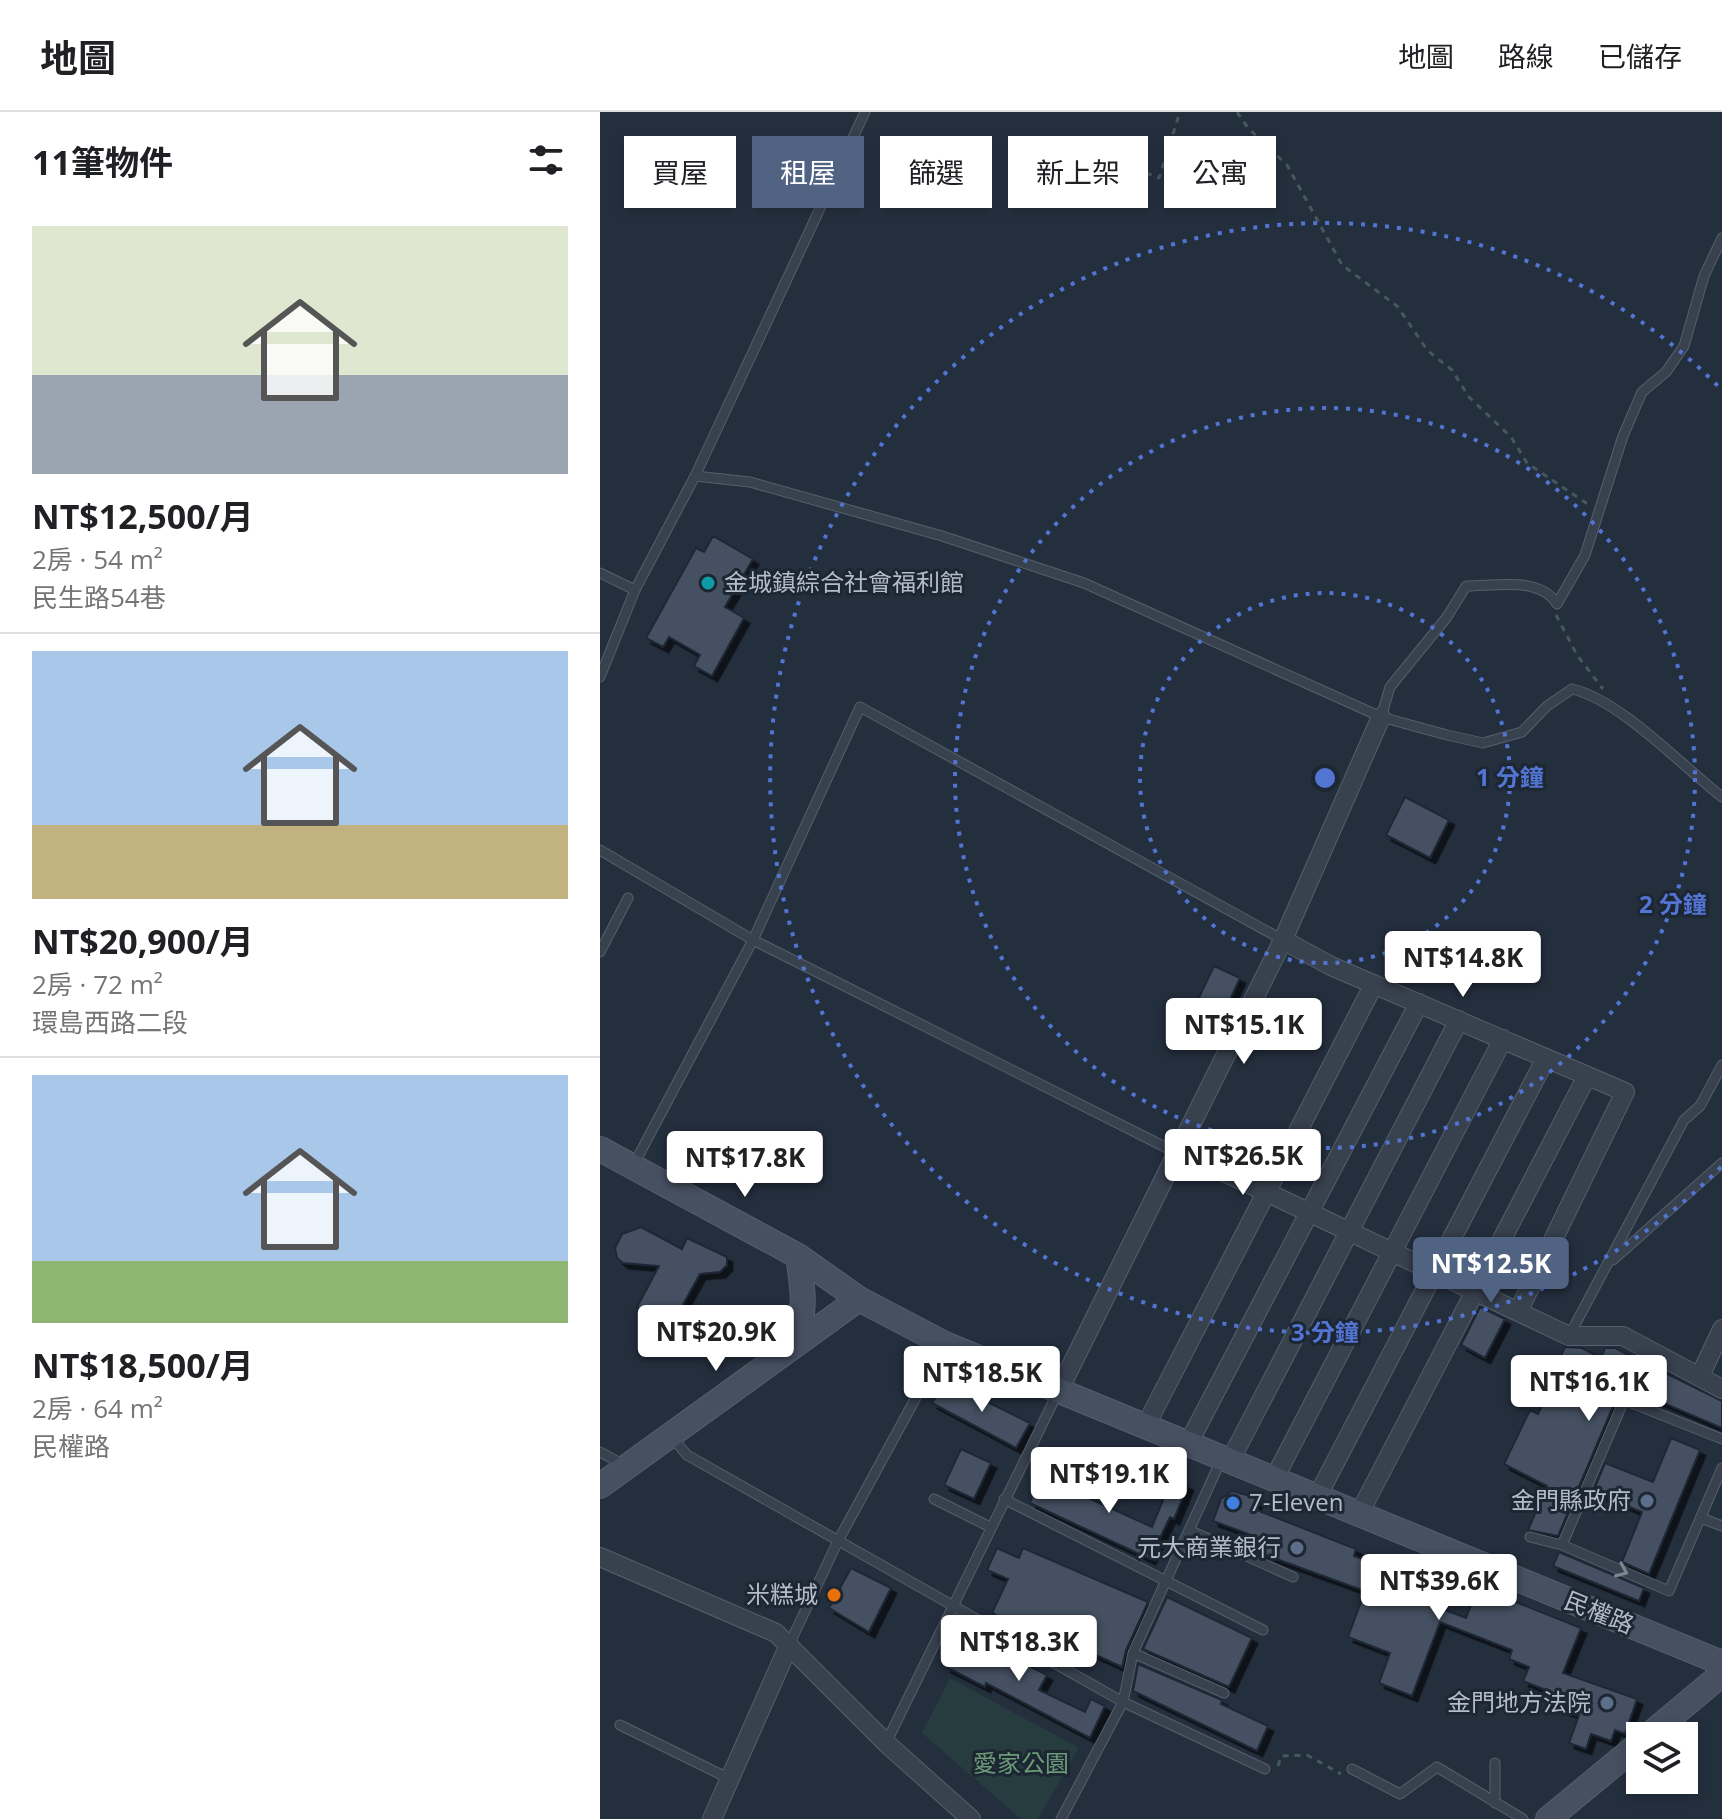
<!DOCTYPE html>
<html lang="zh-TW">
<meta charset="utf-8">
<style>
body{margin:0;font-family:"Open Sans","Noto Sans TC",sans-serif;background:#f6f6f6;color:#202124;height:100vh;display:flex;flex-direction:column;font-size:30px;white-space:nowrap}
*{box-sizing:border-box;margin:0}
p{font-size:26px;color:#757577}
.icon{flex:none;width:44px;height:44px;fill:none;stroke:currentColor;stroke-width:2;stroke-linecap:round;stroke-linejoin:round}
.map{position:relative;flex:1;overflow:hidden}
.details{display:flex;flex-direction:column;background:#fff;width:600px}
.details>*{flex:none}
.banner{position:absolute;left:24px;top:24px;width:760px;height:72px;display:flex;gap:16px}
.controls{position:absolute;left:1026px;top:1610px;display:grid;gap:16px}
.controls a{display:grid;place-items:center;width:72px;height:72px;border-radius:0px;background:#fff;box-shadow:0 4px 12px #0003;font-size:40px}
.price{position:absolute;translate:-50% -68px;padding:0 18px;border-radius:8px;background:#fff;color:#222;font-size:26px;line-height:52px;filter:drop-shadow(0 2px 4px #0008)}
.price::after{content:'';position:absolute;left:50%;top:48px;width:24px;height:18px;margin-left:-12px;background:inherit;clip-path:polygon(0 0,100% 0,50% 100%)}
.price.current{background:#506383;color:#fff}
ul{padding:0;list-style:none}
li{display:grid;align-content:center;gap:16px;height:424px;padding:0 32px}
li+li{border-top:2px solid #e0e0e0}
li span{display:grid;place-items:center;height:248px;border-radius:0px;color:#555}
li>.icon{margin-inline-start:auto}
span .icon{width:144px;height:144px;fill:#fffc;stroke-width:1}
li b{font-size:34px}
h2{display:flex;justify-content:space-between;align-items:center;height:96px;padding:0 32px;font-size:34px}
.tag{padding:0 28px;border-radius:0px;background:#fff;box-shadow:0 4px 12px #0003;font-size:28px;line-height:72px}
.tag.current{background:#506383;color:#fff}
header{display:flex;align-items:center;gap:48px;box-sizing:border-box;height:112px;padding:0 40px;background:#fff;border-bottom:2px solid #e0e0e0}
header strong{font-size:38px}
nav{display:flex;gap:44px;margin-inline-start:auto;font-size:28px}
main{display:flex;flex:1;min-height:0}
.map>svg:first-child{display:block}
.green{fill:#263c3f}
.building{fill:#455162;stroke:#1f2835;stroke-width:2;filter:url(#shadow)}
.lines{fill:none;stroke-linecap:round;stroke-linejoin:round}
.lane-casing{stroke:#565f6c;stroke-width:11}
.street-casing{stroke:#565f6c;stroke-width:20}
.secondary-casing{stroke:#565f6c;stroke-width:26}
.path{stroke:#44595c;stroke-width:3;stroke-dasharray:6 6;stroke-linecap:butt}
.lane{stroke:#38414e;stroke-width:9}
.street{stroke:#38414e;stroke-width:18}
.secondary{stroke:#465061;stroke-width:24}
.oneway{stroke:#7c8592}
.ring{fill:none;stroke:#5274d3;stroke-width:4;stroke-dasharray:4 8}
.culture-dot{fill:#0f9aa8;stroke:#1d2633;stroke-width:3}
.service-dot{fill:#5c6f8a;stroke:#1d2633;stroke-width:3}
.shop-dot{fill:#3f7fe0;stroke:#1d2633;stroke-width:3}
.food-dot{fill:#e8710a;stroke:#1d2633;stroke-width:3}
.labels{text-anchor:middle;stroke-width:6;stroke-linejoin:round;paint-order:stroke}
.poi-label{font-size:24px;fill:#b4bcc9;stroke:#1d2633;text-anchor:end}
.street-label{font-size:24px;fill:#b4bcc9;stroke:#1d2633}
.park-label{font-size:24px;fill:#6b9a76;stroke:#1d2633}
.centre{fill:#5274d3;stroke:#1d2633;stroke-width:4}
.ring-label{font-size:24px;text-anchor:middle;font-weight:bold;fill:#5274d3;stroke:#1d2633;stroke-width:6;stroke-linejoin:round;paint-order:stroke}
</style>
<header>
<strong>地圖</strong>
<nav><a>地圖</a><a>路線</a><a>已儲存</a></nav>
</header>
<main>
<section class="details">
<h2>11筆物件<svg class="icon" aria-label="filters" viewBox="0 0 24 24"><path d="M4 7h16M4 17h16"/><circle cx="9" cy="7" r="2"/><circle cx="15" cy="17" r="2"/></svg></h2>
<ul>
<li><span style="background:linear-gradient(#dfe7d0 60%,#9aa5b1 0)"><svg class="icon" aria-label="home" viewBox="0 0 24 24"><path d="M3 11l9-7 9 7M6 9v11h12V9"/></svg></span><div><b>NT$12,500/月</b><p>2房 · 54 m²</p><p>民生路54巷</p></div></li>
<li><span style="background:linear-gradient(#a9c7e8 70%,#c2b280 0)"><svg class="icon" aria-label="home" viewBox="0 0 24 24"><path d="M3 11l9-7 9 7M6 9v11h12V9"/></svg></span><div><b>NT$20,900/月</b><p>2房 · 72 m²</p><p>環島西路二段</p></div></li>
<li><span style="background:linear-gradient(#a9c7e8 75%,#8fb573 0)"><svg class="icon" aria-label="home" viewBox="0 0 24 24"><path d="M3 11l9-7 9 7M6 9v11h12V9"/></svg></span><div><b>NT$18,500/月</b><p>2房 · 64 m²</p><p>民權路</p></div></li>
</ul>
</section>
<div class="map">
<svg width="1122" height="1707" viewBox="0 0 1122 1707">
<defs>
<filter id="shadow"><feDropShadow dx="5.5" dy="5.5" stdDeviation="0" flood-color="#0009"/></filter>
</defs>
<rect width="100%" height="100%" fill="#242f3e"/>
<path class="green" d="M350 1566 479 1636 438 1707H421L322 1621Z"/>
<path class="building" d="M113 424 153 447 125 495 144 506 112 564 94 554 100 543 69 525 63 535 46 526 96 436 104 440Z
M805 685 849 708 830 746 786 723Z
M614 854 640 866 620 909 594 896Z
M41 1115 82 1137 87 1126 127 1145V1153L120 1160 100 1162 71 1214 37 1195 59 1154 23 1151 17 1146 15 1136 22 1122Z
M880 1195 905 1207 885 1246 861 1233Z
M965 1235 982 1236 1001 1246 1005 1236H1015L1122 1289V1316L1022 1273 958 1424 928 1418 947 1374 904 1352 930 1298 938 1302 962 1254 957 1251Z
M345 1269 430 1311 416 1336 332 1291Z
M1071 1326 1100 1338 1049 1462 1022 1450 1042 1400 993 1380 1005 1351 1053 1370Z
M361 1337 391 1351 374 1387 344 1373Z
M440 1364 552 1415 572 1366 588 1373 574 1407 570 1405 550 1447 430 1391Z
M632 1379 658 1386 654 1397 756 1437 754 1444 778 1452 772 1470 866 1506 878 1475 981 1516 963 1561 1037 1587 1025 1622 1015 1618 1011 1629 991 1622 986 1637 969 1631 979 1603 947 1592 951 1580 923 1569 929 1555 909 1547 912 1538 840 1510 812 1584 779 1571 790 1541 748 1525 765 1479 657 1440 662 1427 613 1409 621 1387Z
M397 1436 419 1446 423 1436 548 1490 526 1538 522 1555 457 1525 454 1532 392 1501 408 1467 387 1458Z
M959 1440 1044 1476 1039 1489 953 1454Z
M251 1456 291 1476 269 1520 229 1496Z
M567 1485 652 1526 629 1575 543 1537Z
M363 1521 447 1563 439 1578 485 1600 491 1587 505 1594 490 1626 386 1571 385 1575 346 1555Z
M538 1552 622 1588 621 1592 668 1614 657 1639 533 1579Z"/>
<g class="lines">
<g class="lane-casing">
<path id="lane" d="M95 364 150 370 342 424 484 471 781 605 847 623 883 631 922 620 947 594 972 577C1020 588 1081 653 1122 685
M0 461 35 478
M0 565 35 478 95 364 265 0
M781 605 790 575 847 505 866 474C895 474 940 464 957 492L985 443 1023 324 1042 280 1066 260 1084 234 1104 164 1122 126
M0 738 153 828 577 1041
M0 840 28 786
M33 1054 153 828 260 595 683 828
M1013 1148 1122 1051
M969 1224 1084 1008 1100 994 1122 953
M71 1324 87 1343 523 1590 665 1657
M1122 1327 1024 1288 962 1433 1069 1479 1122 1356
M0 1340 26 1354
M334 1387 390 1415
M404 1387 663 1518
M1101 1406 1122 1414
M589 1418 693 1465
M930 1425 962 1433
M189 1533 238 1429 345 1232
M533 1541 624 1581
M20 1613 130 1667
M286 1631 458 1280
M752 1657 800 1682 837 1655 923 1707
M895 1691V1651
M461 1707 523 1590 533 1541 622 1346"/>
</g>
<g class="street-casing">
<path id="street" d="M683 828 731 854 1025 980 918 1200
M577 1041 626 1061 969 1224H1023L1122 1277
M1100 1264 1122 1217
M458 1280 683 828 781 605
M545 1315 774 872
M588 1332 819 891
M630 1349 859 908
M674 1367 903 927
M717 1385 946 946
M759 1402 987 964
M0 1445 176 1521 286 1631 371 1707
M112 1707 189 1533"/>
</g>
<g class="secondary-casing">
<path id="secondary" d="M0 1037 198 1144 259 1187 345 1232 1122 1551
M194 1232C207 1200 203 1177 198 1144
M0 1374 259 1187
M1048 1624 1122 1562
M948 1707 1040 1631"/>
</g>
<path class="path" d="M637 0 648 16 687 53 742 153 797 194 828 239 852 258 869 285 911 325 927 351 989 393
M546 61 559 66 580 0
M956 503 977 543 1003 577
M678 1654 681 1644 707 1643 741 1662"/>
<use href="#lane" class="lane"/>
<use href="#street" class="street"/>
<use href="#secondary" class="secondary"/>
</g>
<defs><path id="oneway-chevron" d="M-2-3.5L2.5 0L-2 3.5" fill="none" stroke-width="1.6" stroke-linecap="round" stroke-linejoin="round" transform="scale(2)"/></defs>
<use class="oneway" href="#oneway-chevron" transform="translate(1022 1459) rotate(23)"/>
<g class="ring">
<circle cx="725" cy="666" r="185"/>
<circle cx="725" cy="666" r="370"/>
<path d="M1121 1055A555 555 0 1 1 1121 277"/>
</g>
<circle class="culture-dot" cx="108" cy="471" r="8"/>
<g class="service-dot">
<circle cx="1047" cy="1389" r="8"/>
<circle cx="697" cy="1436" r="8"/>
<circle cx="1007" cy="1591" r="8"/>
</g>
<circle class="shop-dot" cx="633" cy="1391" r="8"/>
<circle class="food-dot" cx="234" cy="1483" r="8"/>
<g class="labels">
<g class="poi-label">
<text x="124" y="479" text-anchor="start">金城鎮綜合社會福利館</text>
<text x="1031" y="1397">金門縣政府</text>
<text x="649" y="1399" text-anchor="start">7-Eleven</text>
<text x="681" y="1444">元大商業銀行</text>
<text x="218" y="1491">米糕城</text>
<text x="991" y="1599">金門地方法院</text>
</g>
<g class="street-label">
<text transform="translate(999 1501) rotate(22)" y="8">民權路</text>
</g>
<g class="park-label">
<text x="421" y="1660">愛家公園</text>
</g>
</g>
<circle cx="725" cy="666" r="12" class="centre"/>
<g class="ring-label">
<text x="910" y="674">1 分鐘</text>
<text x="1073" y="801">2 分鐘</text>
<text x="725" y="1229">3 分鐘</text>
</g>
</svg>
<div class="controls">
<a><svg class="icon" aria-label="layers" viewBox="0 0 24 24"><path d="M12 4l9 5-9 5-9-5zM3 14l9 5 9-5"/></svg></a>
</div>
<b class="price" style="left:863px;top:887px">NT$14.8K</b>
<b class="price" style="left:644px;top:954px">NT$15.1K</b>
<b class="price" style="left:643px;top:1085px">NT$26.5K</b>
<b class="price" style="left:145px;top:1087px">NT$17.8K</b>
<b class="price current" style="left:891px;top:1193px">NT$12.5K</b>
<b class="price" style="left:116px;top:1261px">NT$20.9K</b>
<b class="price" style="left:382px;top:1302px">NT$18.5K</b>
<b class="price" style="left:989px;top:1311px">NT$16.1K</b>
<b class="price" style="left:509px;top:1403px">NT$19.1K</b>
<b class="price" style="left:839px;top:1510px">NT$39.6K</b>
<b class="price" style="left:419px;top:1571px">NT$18.3K</b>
<div class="banner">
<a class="tag">買屋</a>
<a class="tag current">租屋</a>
<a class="tag">篩選</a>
<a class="tag">新上架</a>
<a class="tag">公寓</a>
</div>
</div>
</main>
